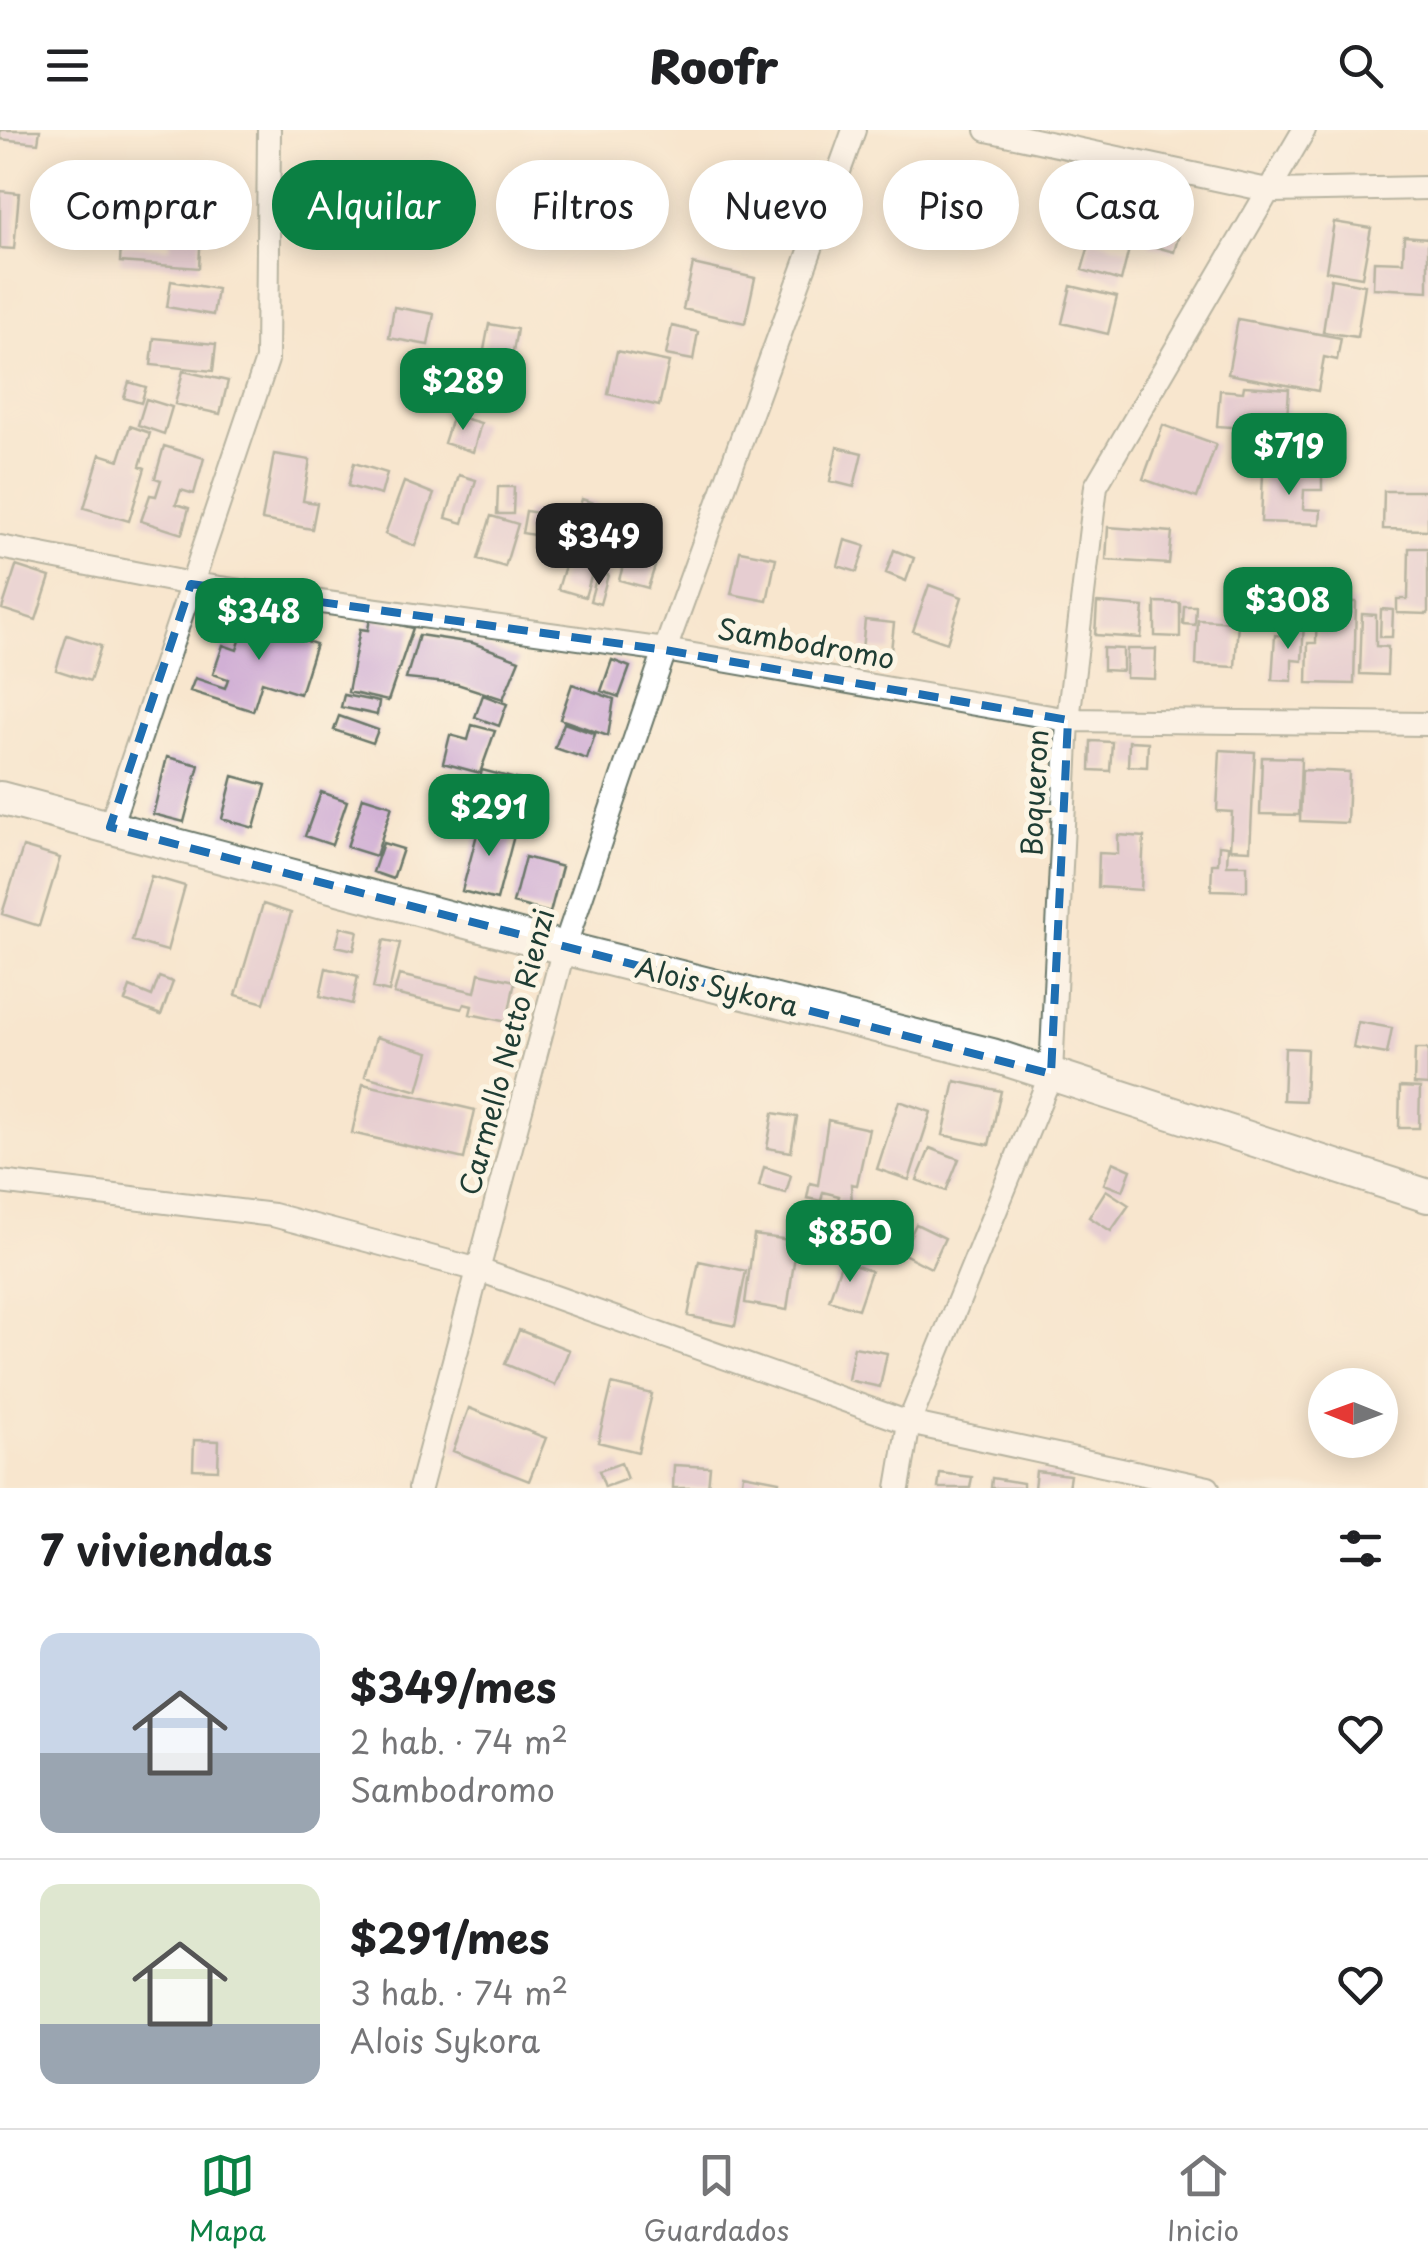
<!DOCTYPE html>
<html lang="es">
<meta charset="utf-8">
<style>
body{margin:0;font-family:"Playpen Sans",sans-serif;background:#f2f2f2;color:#202124;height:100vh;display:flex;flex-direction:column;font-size:38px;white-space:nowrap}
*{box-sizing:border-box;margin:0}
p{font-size:32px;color:#757577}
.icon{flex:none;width:55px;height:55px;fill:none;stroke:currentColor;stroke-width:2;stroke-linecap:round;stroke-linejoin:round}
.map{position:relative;height:1358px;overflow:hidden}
.details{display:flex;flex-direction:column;background:#fff;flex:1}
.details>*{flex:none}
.guide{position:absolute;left:30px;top:30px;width:1370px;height:90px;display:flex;gap:20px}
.needle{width:65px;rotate:271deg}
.fabs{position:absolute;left:1308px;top:1238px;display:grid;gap:20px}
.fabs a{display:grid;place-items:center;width:90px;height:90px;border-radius:50%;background:#fff;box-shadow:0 5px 25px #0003;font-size:50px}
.price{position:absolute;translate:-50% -85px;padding:0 22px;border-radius:20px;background:#0b8043;color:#fff;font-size:32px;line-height:65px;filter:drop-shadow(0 2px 5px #0008)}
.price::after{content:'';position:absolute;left:50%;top:60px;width:30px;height:22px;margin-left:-15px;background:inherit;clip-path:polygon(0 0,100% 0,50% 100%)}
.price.current{background:#222;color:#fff}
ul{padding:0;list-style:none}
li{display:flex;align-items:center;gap:30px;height:250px;padding:0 40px}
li+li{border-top:2px solid #e0e0e0}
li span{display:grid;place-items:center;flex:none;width:280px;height:200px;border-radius:20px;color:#555}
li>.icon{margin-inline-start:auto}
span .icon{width:120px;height:120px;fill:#fffc;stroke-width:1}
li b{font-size:42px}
h2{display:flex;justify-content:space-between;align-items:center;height:120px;padding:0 40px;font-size:42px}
.tag{padding:0 35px;border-radius:45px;background:#fff;box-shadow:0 5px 25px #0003;font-size:35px;line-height:90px}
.tag.current{background:#0b8043;color:#fff}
header{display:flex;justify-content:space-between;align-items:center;height:130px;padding:0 40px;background:#fff;font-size:45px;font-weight:800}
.menu{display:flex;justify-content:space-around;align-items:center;height:140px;border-top:2px solid #e0e0e0;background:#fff;font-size:28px;color:#757577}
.menu a{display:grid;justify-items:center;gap:5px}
.menu .current{color:#0b8043}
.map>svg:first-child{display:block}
.building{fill:#d1b0d5}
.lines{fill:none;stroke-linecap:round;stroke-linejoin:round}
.street-casing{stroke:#6b786a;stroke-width:26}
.secondary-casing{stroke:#6b786a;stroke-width:36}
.street{stroke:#fff;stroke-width:22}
.secondary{stroke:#fff;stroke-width:32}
.marked{fill:none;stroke:#1f6fb2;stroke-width:8;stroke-dasharray:20 12;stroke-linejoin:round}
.labels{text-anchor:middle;stroke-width:10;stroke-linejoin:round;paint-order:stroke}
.street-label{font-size:28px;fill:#1f3d34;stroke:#fcf5e5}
</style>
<header><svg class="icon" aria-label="menu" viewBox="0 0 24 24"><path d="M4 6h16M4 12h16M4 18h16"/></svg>Roofr<svg class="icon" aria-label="search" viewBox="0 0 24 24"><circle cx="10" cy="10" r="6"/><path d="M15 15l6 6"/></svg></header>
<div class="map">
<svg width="1428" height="1358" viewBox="0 0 1428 1358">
<rect width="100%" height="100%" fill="#fcf5e5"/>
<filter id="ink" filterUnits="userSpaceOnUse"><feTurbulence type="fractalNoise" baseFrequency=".01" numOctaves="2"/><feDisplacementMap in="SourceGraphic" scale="20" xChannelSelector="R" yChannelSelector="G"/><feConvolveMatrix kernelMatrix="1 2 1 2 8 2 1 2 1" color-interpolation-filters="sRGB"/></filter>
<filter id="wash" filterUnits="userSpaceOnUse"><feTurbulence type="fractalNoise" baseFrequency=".0048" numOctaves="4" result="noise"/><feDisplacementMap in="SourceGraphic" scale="40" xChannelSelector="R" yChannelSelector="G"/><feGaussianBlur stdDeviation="2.25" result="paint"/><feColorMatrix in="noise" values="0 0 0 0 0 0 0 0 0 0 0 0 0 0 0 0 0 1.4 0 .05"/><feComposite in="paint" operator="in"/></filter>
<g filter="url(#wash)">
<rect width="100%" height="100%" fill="#f8e6ce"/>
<g id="blocks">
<path class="building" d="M0 0H40L38 13 0 9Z
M1088 38 1125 45 1115 97 1078 90Z
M0 61 19 63 14 119 0 118Z
M1156 87 1182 94 1174 122 1149 115Z
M1334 92 1371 98 1362 147 1326 141Z
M172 97 201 99 199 138 120 132 121 115 170 118Z
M1404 106 1428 108V161L1373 158 1374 131 1403 132Z
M1091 108 1129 119 1121 151 1082 140Z
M693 134 755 148 745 193 683 179Z
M1331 149 1365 155 1357 207 1323 202Z
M171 151 217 159 213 185 167 177Z
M1071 156 1117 167 1108 204 1062 193Z
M394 177 434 184 428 215 389 208Z
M1238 189 1341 208 1337 230 1324 227 1318 261 1228 244Z
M489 194 517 199 508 251 479 246Z
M672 196 698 202 693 230 666 225Z
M154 208 216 214 213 241 151 235Z
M617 221 669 232 659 276 608 264Z
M183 241 228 251 220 284 175 274Z
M129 252 146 257 141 273 124 268Z
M1244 256 1289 259 1287 289 1263 288 1262 299 1217 296 1220 260 1243 262Z
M146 269 172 277 164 304 138 295Z
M453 285 481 293 473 322 444 313Z
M1163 295 1216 314 1197 368 1143 349Z
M130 296 150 303 140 336 145 338 129 391 84 378 100 324 119 330Z
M164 316 204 328 194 364 181 360 176 374 189 378 182 404 141 391 150 365 156 366 161 350 155 348Z
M837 317 862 323 854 357 830 351Z
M274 324 310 330 303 371 317 373 312 399 262 390Z
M354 333 387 343 381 365 348 356Z
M1263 343 1322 345V360H1304L1303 379 1321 380 1320 394 1261 392Z
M459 345 476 350 463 393 446 388Z
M404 352 434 364 415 416 385 404Z
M498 357H514L513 384H497Z
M1384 361H1428V400L1383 399Z
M582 369 597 374 590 398 574 393Z
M526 381 550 385 546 407 522 403Z
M491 386 518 394 505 437 478 429Z
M1108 397 1172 402 1169 434 1106 430Z
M576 399 603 407 585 467 558 459Z
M845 410 865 416 857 442 838 436Z
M1409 418H1428V484L1397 483V469H1408Z
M894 420 914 428 906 451 886 443Z
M740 421 776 428 767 471 731 464Z
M627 422 657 430 648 458 619 450Z
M16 436 50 447 36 490 2 479Z
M598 442 608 445 600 474 590 471Z
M929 455 962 467 947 513 913 501Z
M1317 471 1356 472 1354 554 1307 553 1308 513H1316Z
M1155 472 1180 473V507L1155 506Z
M1097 473 1144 477 1141 508 1095 505Z
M1184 476H1196L1195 495 1183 494Z
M250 479 282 490 278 502 316 514 300 564 262 552 253 581 190 561 195 548 225 558 228 549 213 544 223 515 237 520Z
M1381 479 1393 480 1392 507H1380Z
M1362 484 1376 485V516L1388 517 1387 545 1360 544Z
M370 488 413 498 388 571 348 562 360 499 368 500Z
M865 490 894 493 891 521 862 519Z
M1198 490 1238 492 1235 537 1196 535Z
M1291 491H1304L1302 531 1292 530V551L1272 550 1275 505 1290 506Z
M67 505 101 516 90 551 56 540Z
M419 505 473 513 519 530 503 569 457 554 406 549Z
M1103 518 1123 519V541L1103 540Z
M1127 519H1156L1155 549 1126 548Z
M612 530 630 537 619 567 601 561Z
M572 554 614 569 608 606 560 589Z
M344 565 379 572 377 585 341 577Z
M483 565 507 574 499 596 475 587Z
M339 586 378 600 373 613 334 600Z
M564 593 595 604 587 629 555 618Z
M472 595 495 601 480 643 443 633 450 605 468 610Z
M1091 611 1112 612 1110 641 1090 640Z
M1129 611 1148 612 1147 637 1128 636Z
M1220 620 1255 622 1250 720 1230 719 1232 682 1217 681Z
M167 627 199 635 184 692 153 684Z
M1262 627 1301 628 1299 685 1260 684Z
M482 640 535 654 529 677 486 666 483 679 473 676Z
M1302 640 1349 642 1347 693 1300 691Z
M233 646 266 655 254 698 222 689Z
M321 662 347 671 332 715 305 706Z
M363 667 392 676 376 726 347 717Z
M481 689 516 698 497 770 462 761Z
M1118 705 1144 707 1141 760 1098 757 1099 723 1118 724Z
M383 713 403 719 393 749 373 742Z
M1219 715 1228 716 1227 735H1247V761L1211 760 1212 734H1218Z
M23 717 60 728 39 796 2 784Z
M525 727 562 737 550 783 513 773Z
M151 746 185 756 167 821 132 811Z
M263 774 291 783 264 873 236 865Z
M341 797 358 801 354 820 336 816Z
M384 810 400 813 389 862 373 858Z
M326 838 358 846 352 874 320 866Z
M479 843 515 851 507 892 470 884 472 876 464 874 462 879 394 864 399 845 475 862Z
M159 847 173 852 161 885 125 871 130 857 152 866Z
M1358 892 1392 898 1387 924 1353 918Z
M376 907 429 922 418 961 365 946Z
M1285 918 1307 919 1305 971 1283 970Z
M1415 919H1428V955L1414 954Z
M955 951 1001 961 989 1015 943 1005Z
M363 954 475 980 464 1029 352 1003Z
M1400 957 1420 958 1419 998H1399Z
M899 971 931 982 909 1050 877 1039Z
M773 983 797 987 791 1022 767 1018Z
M828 990 869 999 857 1055 851 1054 852 1078 837 1075 839 1066 823 1062 821 1071 807 1068 810 1053 818 1055Z
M930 1018 959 1029 946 1061 917 1050Z
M1113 1032 1131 1040 1123 1061 1104 1054Z
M764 1037 791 1045 786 1063 759 1056Z
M1106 1060 1129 1075 1111 1101 1089 1087Z
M855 1072 897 1084 890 1109 849 1097Z
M916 1094 945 1108 931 1138 902 1123Z
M754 1105 797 1111 787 1180 745 1173Z
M699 1131 746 1141 735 1196 688 1186Z
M842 1131 871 1141 858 1179 829 1170Z
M519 1200 569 1220 555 1255 505 1234Z
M854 1217 887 1223 880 1257 848 1250Z
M612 1254 652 1264 638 1322 598 1312Z
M469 1278 546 1308 529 1351 453 1321Z
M194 1310 219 1311 218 1340 193 1339Z
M621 1333 627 1349 605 1357 599 1341Z
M674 1335 710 1337 708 1358H673Z
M1036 1341 1070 1345 1068 1358H1034Z
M940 1343 972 1347 970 1358H938Z
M743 1344 779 1351 778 1358H741Z
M992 1348 1023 1353V1358H991Z"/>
</g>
</g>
<g filter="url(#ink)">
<use href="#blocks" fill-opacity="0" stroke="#6b786a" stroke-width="2.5"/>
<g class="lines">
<g class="street-casing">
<path id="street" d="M987 0 1272 61 1428 58
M0 417 191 454 665 520 1068 590 1428 594
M110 697 267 230 269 0
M0 1052 273 1085 479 1140 909 1293 1208 1358
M420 1358 564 818 665 520 854 0
M898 1358 909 1293 1051 944 1068 590 1096 356 1304 0"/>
</g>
<g class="secondary-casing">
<path id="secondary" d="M0 668 564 818 992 925 1428 1066"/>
</g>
<use href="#street" class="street"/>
<use href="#secondary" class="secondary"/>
</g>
</g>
<path d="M0 0H1428V1358H0ZM191 454 665 520 1068 590 1051 944 110 697Z" fill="#f8e6ce" fill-opacity=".55" fill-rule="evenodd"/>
<path class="marked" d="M191 454 665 520 1068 590 1051 944 110 697Z"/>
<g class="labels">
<g class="street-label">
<text transform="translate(806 514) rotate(10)" y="10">Sambodromo</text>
<text transform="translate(1035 663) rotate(-87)" y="10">Boqueron</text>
<text transform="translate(717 857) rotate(14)" y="10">Alois Sykora</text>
<text transform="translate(507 922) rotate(-75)" y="10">Carmello Netto Rienzi</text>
</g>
</g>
</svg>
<div class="fabs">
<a><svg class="needle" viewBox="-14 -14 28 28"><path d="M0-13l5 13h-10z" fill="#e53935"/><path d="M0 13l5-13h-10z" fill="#757577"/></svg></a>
</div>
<b class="price" style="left:463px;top:303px">$289</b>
<b class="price" style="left:1289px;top:368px">$719</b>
<b class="price current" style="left:599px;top:458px">$349</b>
<b class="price" style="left:1288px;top:522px">$308</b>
<b class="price" style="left:259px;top:533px">$348</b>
<b class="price" style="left:489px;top:729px">$291</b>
<b class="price" style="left:850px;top:1155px">$850</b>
<div class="guide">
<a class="tag">Comprar</a>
<a class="tag current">Alquilar</a>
<a class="tag">Filtros</a>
<a class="tag">Nuevo</a>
<a class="tag">Piso</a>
<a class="tag">Casa</a>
</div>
</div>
<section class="details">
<h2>7 viviendas<svg class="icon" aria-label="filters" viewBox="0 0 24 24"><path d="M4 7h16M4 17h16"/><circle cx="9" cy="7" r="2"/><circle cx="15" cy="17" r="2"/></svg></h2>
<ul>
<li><span style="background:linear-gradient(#c9d6e8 60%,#9aa5b1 0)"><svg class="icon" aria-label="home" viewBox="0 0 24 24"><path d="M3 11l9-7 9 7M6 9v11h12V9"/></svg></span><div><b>$349/mes</b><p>2 hab. · 74 m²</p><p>Sambodromo</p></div><svg class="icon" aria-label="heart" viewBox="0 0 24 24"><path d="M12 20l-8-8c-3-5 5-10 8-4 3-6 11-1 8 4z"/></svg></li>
<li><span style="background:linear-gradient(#dfe7d0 70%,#9aa5b1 0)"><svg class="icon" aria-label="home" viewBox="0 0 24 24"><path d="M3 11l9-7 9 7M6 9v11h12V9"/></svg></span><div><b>$291/mes</b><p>3 hab. · 74 m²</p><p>Alois Sykora</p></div><svg class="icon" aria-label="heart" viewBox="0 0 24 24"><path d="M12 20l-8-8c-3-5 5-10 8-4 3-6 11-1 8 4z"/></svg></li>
</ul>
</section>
<nav class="menu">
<a class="current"><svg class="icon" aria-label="map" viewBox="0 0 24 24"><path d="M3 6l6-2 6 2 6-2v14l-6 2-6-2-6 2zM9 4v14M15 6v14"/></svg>Mapa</a>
<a><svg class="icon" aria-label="saved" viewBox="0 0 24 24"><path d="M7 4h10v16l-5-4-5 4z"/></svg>Guardados</a>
<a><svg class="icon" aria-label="home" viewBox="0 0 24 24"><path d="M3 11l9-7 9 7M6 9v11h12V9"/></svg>Inicio</a>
</nav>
